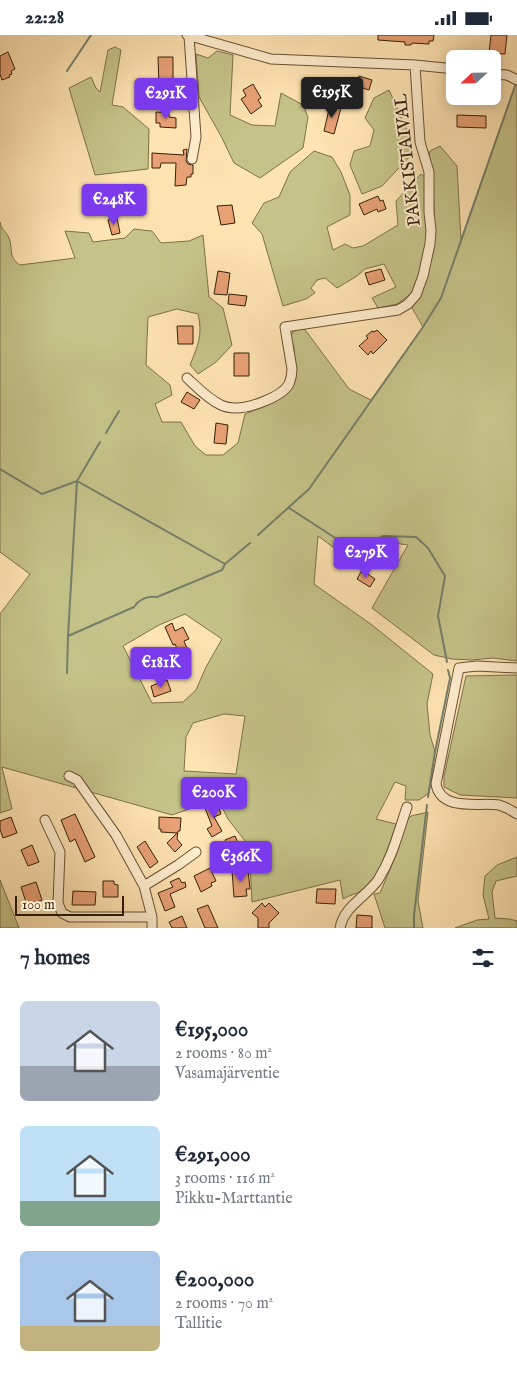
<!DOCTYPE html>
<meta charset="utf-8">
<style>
body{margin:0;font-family:"IM FELL English",serif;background:#f2f2f3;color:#1f2937;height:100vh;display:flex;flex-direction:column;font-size:19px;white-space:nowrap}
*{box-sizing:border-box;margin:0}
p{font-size:16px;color:#747a83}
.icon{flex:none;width:28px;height:28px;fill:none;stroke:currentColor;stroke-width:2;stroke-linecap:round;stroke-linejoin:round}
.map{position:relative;height:893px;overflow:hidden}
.drawer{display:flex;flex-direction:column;background:#fff;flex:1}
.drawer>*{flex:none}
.needle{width:32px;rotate:248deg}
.controls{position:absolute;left:446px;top:15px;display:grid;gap:10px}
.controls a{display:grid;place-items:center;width:55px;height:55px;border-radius:8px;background:#fff;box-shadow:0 2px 12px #0003;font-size:25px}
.scale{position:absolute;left:15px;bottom:12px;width:109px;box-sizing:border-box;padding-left:5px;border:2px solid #351f0a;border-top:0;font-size:14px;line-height:18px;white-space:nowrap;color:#351f0a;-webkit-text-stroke:4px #ffedce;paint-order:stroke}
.price{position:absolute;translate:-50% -42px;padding:0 11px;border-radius:5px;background:#7c3aed;color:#fff;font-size:16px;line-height:32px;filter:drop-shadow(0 1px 2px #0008)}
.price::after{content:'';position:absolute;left:50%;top:30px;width:15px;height:11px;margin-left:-8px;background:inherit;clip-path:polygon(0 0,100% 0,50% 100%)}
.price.on{background:#222;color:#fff}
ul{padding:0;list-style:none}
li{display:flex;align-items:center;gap:15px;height:125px;padding:0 20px}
li span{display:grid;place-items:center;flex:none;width:140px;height:100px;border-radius:8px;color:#555}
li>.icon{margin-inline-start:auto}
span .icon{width:60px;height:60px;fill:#fffc;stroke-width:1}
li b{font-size:21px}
h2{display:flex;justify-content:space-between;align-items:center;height:60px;padding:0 20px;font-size:21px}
.status{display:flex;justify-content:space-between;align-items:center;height:35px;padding:0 25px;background:#fff;direction:ltr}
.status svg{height:14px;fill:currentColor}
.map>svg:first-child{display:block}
.green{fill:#c5c389;stroke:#7d714a;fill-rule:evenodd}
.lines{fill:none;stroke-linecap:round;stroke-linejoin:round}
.stream{stroke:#757f6b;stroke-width:2}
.building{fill:#e8a175;stroke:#351f0a}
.minor-casing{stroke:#685034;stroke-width:11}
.minor{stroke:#ffedce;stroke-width:9}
.labels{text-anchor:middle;stroke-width:4;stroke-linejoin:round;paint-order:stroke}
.street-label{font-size:18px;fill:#351f0a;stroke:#ffedce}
</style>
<div class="status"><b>22:28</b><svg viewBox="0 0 49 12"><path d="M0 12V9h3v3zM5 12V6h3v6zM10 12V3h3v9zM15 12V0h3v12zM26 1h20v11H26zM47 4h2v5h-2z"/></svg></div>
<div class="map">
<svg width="517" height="893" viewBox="0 0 517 893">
<rect width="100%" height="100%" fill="#ffe4b3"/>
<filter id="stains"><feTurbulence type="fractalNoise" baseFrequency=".004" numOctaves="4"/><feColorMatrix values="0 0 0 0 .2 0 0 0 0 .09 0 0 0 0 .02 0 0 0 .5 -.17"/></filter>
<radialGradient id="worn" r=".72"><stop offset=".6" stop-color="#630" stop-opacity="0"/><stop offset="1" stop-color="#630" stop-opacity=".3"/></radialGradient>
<path class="green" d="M115 12 121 15 112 70 123 72 149 94 148 134 95 140 69 53 91 42 96 53 100 57 108 15Z
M217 16 233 20 230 80 252 90 275 91 281 58 303 70 308 82 303 113 260 143 234 128 221 101 199 62 196 19 208 23Z
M517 45V626L493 623 472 625 452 624 434 620 372 573 408 510 379 506 344 520 318 501 314 549 372 590 433 639 427 669 430 700 435 717 429 758 419 765H405L406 751 395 747 376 784 396 789C391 805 379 844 365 854 359 858 350 860 343 864L340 845 252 867 249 811 228 784 218 764 172 780 2 732 12 774 0 778V579L30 539 0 517V187C1 194 5 196 8 201 14 212 7 222 20 230L75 223 65 196 89 198 93 207 125 203 134 194 152 196 161 208 189 206 203 200 209 262 223 273 232 310 216 327 198 339 190 330C198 310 203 300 198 279L177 274 148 282 146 330 170 350 172 360 155 369 162 387H181L195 411 206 420H223L238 408 245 379 277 366 294 350V312L290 302 293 297 303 292 349 354 371 365 423 292 412 273 419 263 435 198 433 149 429 121 430 116 440 111 457 131 461 205ZM185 579 222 604 206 632 196 655 183 667 152 668 123 611 159 590ZM224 679 245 681 236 739 184 736 186 702 193 688Z
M389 55 407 95 412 119 382 151 362 159 350 130 354 116 370 111 374 95 365 83 374 63Z
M314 116 332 122 341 137 350 160V180L327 192 333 215 345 209 353 213 363 211 398 190 396 166 421 139 425 142 428 208 420 240 412 258 397 269 378 273 372 263 396 252 384 229 365 234 357 241 337 253 325 243 317 245 311 253 315 258 306 264 283 271 262 199 252 188 264 168 279 162 290 137Z
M517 640V763L460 760 444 752V741L466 641Z
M428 777 418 866 423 893H385L374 859 380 858 397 818 406 786 411 781Z
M517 822V841L496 846 492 857 495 883 509 884 517 886V893H455L477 885 489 884 483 860 485 841 497 830Z
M0 845 19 893H0Z"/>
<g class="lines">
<path class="stream" d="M67 36 91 0
M106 398 119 376
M0 434 42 459 77 446 225 529
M289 473 343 508 370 506 384 501 416 502 428 513 445 541 438 581 447 627
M258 500 309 454 423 292 441 263 515 51
M68 601 134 572C139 564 148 561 157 562L222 535 225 529 250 508
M67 638 68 601 77 446 100 407
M428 762 435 717 450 643 448 635
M414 893V880L427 770"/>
</g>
<path class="building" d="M378 0H434L433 6H429V9L412 8 411 10H405V7L378 5Z
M491 0H507L505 19 489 18Z
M8 17 15 34 11 36 12 39 9 40 10 42 2 45 0 39V21Z
M158 22H173V51H161V58L152 59V51H159Z
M359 41 372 45 369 55 356 51Z
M253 49 261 63 258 65 262 71 251 79 241 64 246 61 243 55Z
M330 70 341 73 334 99 324 96Z
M156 77 169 78V82L176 83V93L160 92V88H156Z
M457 80 486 81V93L457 92Z
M187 114 186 126 188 129 193 130V139H191V142H187L186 150 175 151 176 128H161L160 133H152V118L184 120 183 115Z
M378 161 380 166 383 165 386 174 378 177 377 174 364 180 359 169Z
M232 170 235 188 221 190 217 171Z
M117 183 120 198 112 200 108 185Z
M381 234 385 245 369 250 365 238Z
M218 236 230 238 227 260 214 259Z
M229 259 247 261 245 271 228 269Z
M177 291H193V309H178Z
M377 295 387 305 373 319 371 316 368 320 359 311 368 303 366 301 372 296 374 297Z
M234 318H249V341H234Z
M187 357 200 365 194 374 181 367Z
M216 388 228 390 226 409 214 408Z
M362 535 375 544 370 552 357 544Z
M172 588 175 596 183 592 189 604 184 606 188 616 180 620 175 609 173 610 165 592Z
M167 645 171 656 154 662 151 651Z
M217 768 221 779 214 782 222 796 212 802 207 794 212 791 205 773Z
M75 779 95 822 85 827 75 804 70 807 61 785Z
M11 782 17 798 3 803 0 794V786Z
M159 782 181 783 180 796H178L177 804 182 810 175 817 167 808 177 798 161 797V794H159Z
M235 801 243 819 228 826 230 830 222 834 220 830 214 833 212 828 231 819 225 805Z
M145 806 158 827 150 833 137 812Z
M32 810 39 827 28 831 21 815Z
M210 833 216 846 211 848 212 851 201 857 194 841Z
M248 835 250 854H246L247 861 234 862 232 836Z
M179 843 182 848 185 847 186 852 170 859 175 872 165 876 158 858 173 852 170 847Z
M103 846H114V849L118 850V862H103Z
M36 847 42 865 27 870 21 852Z
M317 854H336L335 869 316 868Z
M73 856 96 857 95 870H72Z
M262 868 265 872 269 868 279 878 269 888V893H258V883L252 878Z
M208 870 218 893H205L197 874Z
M357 880 372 881V893H356Z
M182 881 187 893H172L169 887Z"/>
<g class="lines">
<g class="minor-casing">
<path id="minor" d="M187 0 271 24 415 30 455 34
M189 1 196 102 192 124
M492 39 507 40 517 45
M187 343C197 352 208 364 221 370 225 372 232 373 236 373 250 373 282 362 289 349 291 344 292 339 292 334L285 292 398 275 408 269 416 260 423 241 430 209 431 195 429 177V137L420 107 415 30
M517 633 477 631 459 633 436 749C441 777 479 767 499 770 505 772 511 775 517 779
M69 741 77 745 116 800 144 851 152 882V893
M45 785 60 817 58 868 62 878 70 882H152
M144 851 178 830 196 817
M340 893C344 871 366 862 378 845 393 821 398 798 407 772"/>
</g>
<use href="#minor" class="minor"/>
</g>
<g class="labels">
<g class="street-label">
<text transform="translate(407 125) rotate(-96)" y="6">PAKKISTAIVAL</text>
</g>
</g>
<rect width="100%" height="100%" filter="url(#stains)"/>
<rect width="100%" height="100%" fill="url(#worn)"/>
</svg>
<div class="controls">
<a><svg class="needle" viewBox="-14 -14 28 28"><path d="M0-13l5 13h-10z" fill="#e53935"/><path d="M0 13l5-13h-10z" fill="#747a83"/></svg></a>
</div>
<div class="scale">100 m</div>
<b class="price on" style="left:332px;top:84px">€195K</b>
<b class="price" style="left:166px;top:85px">€291K</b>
<b class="price" style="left:114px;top:191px">€248K</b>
<b class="price" style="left:366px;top:544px">€279K</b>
<b class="price" style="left:161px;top:654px">€181K</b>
<b class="price" style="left:214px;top:784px">€200K</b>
<b class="price" style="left:241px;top:848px">€366K</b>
</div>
<section class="drawer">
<h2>7 homes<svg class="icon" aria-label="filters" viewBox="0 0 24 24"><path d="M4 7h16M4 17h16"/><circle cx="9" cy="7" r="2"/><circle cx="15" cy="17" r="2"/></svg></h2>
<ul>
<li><span style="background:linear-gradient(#c9d6e8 65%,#9aa5b1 0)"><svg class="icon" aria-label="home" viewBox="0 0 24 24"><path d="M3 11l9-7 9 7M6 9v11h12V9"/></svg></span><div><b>€195,000</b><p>2 rooms · 80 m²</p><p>Vasamajärventie</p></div></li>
<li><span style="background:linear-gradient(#bfe0f5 75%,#7fa58c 0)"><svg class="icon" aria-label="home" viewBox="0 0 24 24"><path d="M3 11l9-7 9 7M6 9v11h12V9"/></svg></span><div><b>€291,000</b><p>3 rooms · 116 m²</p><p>Pikku-Marttantie</p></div></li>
<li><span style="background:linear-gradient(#a9c7e8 75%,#c2b280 0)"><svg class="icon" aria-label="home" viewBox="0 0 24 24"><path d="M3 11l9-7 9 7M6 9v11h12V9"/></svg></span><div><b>€200,000</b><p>2 rooms · 70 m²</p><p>Tallitie</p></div></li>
</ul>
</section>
